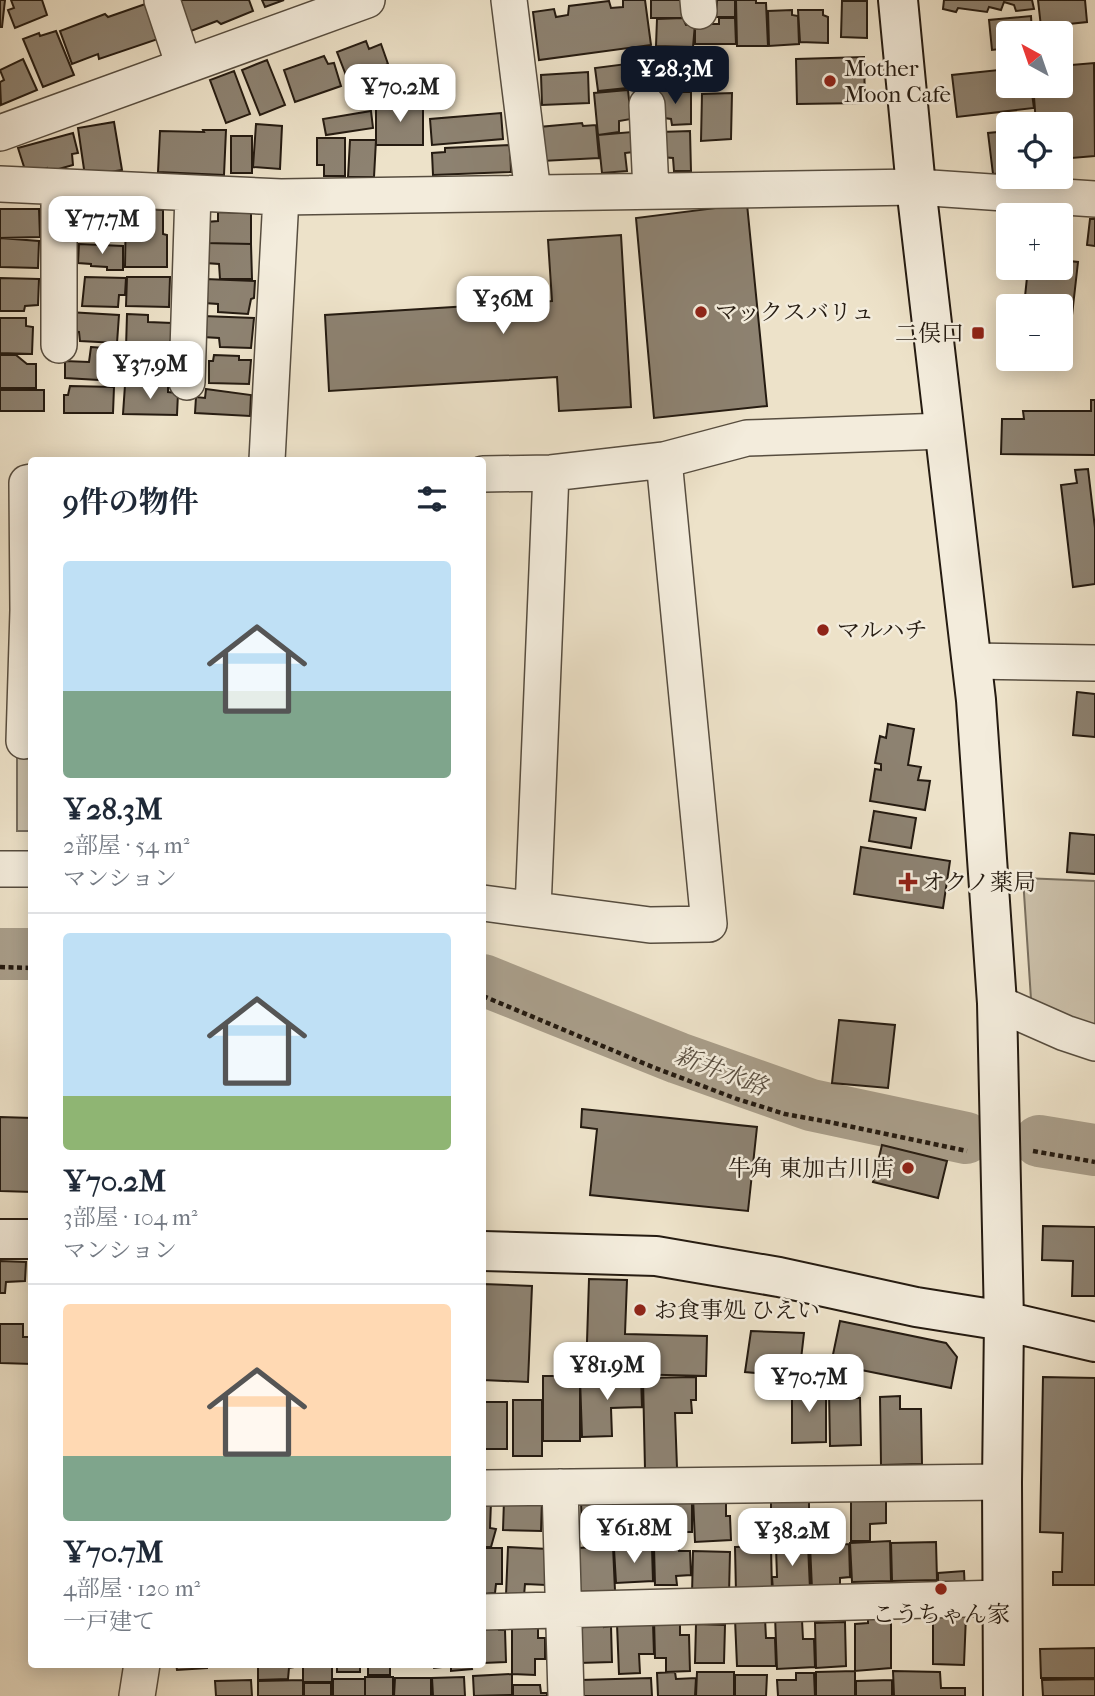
<!DOCTYPE html>
<html lang="ja">
<meta charset="utf-8">
<style>
body{margin:0;font-family:"IM FELL French Canon","Noto Serif JP",serif;background:#f2f2f3;color:#1f2937;height:100vh;display:flex;flex-direction:column;font-size:26px;white-space:nowrap}
*{box-sizing:border-box;margin:0}
p{font-size:23px;color:#747a83}
.icon{flex:none;width:38px;height:38px;fill:none;stroke:currentColor;stroke-width:2;stroke-linecap:round;stroke-linejoin:round}
.map{position:relative;flex:1;overflow:hidden}
.drawer{position:absolute;left:28px;top:457px;width:458px;height:1211px;display:flex;flex-direction:column;background:#fff;border-radius:7px;box-shadow:0 4px 18px #0003}
.drawer>*{flex:none}
.needle{width:46px;rotate:320deg}
.buttons{position:absolute;left:996px;top:21px;display:grid;gap:14px}
.buttons a{display:grid;place-items:center;width:77px;height:77px;border-radius:7px;background:#fff;box-shadow:0 4px 18px #0003;font-size:35px}
.price{position:absolute;translate:-50% -60px;padding:0 16px;border-radius:14px;background:#fff;color:#222;font-size:23px;line-height:46px;filter:drop-shadow(0 2px 4px #0008)}
.price::after{content:'';position:absolute;left:50%;top:42px;width:21px;height:16px;margin-left:-10px;background:inherit;clip-path:polygon(0 0,100% 0,50% 100%)}
.price.active{background:#111827;color:#fff}
ul{padding:0;list-style:none}
li{display:grid;align-content:center;gap:14px;height:371px;padding:0 35px}
li+li{border-top:2px solid #e0e1e3}
li span{display:grid;place-items:center;height:217px;border-radius:7px;color:#555}
li>.icon{margin-inline-start:auto}
span .icon{width:126px;height:126px;fill:#fffc;stroke-width:1}
li b{font-size:30px}
h2{display:flex;justify-content:space-between;align-items:center;height:84px;padding:0 35px;font-size:30px}
.map>svg:first-child{display:block}
.green{fill:#cbc0aa;stroke:#786e5e;stroke-width:2}
.lines{fill:none;stroke-linecap:round;stroke-linejoin:round}
.river{stroke:#a99e8a;stroke-width:52}
.building{fill:#8d8271;stroke:#251b11;stroke-width:2}
.street-casing{stroke:#574d3f;stroke-width:38}
.secondary-casing{stroke:#251b11;stroke-width:42}
.path{stroke:#251b11;stroke-width:4.5;stroke-dasharray:5 3.5;stroke-linecap:butt}
.street{stroke:#f3ecdc;stroke-width:35}
.secondary{stroke:#f3ecdc;stroke-width:38}
.poi-dot{fill:#8f2418;stroke:#f3ecdc;stroke-width:2.5}
.labels{text-anchor:middle;stroke-width:5;stroke-linejoin:round;paint-order:stroke}
.poi-label{font-size:23px;fill:#251b11;stroke:#f3ecdc;text-anchor:start}
.water-label{font-size:24px;font-style:italic;fill:#5a4f41;stroke:#f3ecdc}
</style>
<div class="map">
<svg width="1095" height="1696" viewBox="0 0 1095 1696">
<rect width="100%" height="100%" fill="#ede2c9"/>
<filter id="stains"><feTurbulence type="fractalNoise" baseFrequency=".00286" numOctaves="4"/><feColorMatrix values="0 0 0 0 .2 0 0 0 0 .09 0 0 0 0 .02 0 0 0 .5 -.17"/></filter>
<radialGradient id="worn" r=".72"><stop offset=".6" stop-color="#630" stop-opacity="0"/><stop offset="1" stop-color="#630" stop-opacity=".3"/></radialGradient>
<path class="green" d="M17 753H31V831H17Z
M1023 878 1095 881V1032L1036 1008 1031 999Z"/>
<g class="lines">
<path class="river" d="M0 954H32
M483 980 678 1058 811 1105 966 1138
M1039 1141 1095 1150"/>
</g>
<path class="building" d="M0 0H5L2 27H0Z
M11 0H42L47 15 15 28 8 10 14 8Z
M179 0H249L253 11 221 24 217 21 191 31Z
M262 0H284L265 7Z
M623 0H645L651 45 539 60 533 12 554 9 556 17 568 15 569 6 609 1 611 8 623 7Z
M651 0H683V18H651Z
M717 0H735V17H716Z
M736 0H756V3H766L768 46H737Z
M944 0H1032L1034 9 1016 11 1014 5 1004 2 1001 10 989 7 987 12 958 8 956 12 943 9Z
M1038 0H1085L1087 22 1041 27Z
M842 1H867V38L841 37Z
M151 2 164 37 99 59 98 54 72 64 60 31 105 14 108 17Z
M792 10V15L798 16 799 44 769 46 768 11Z
M798 10H823V15L828 17V43L800 42Z
M1031 16 1032 33H1008V48L992 50 989 20Z
M683 18 686 25 695 24 693 47 656 46 657 19Z
M719 18H735L736 44H695V24H719Z
M56 31 74 75 43 87 23 39 39 33 40 36Z
M366 41 369 49 381 44 388 64 383 66 384 69 381 70 385 80 355 91 352 82 349 83 337 52Z
M324 56 328 64 334 63 341 86 295 102 284 70Z
M724 56 725 84 705 85 704 57Z
M864 57 865 103 797 104 796 59Z
M23 59 37 90 1 105 0 82 4 80 0 70Z
M267 60 285 105 260 115 242 70Z
M689 61 690 87H674L673 79 643 80 641 63Z
M634 63 637 87 598 91 595 68Z
M1094 63 1095 156 1060 159V124H1036L1034 97 1049 95 1048 86H1060V66Z
M1008 69V86H1031L1034 108 957 117 952 75Z
M234 71 250 114 226 123 210 80Z
M588 72 589 103 542 105 541 75Z
M658 88H676L677 92H691V124L672 125 671 119 664 118 658 108Z
M628 90 631 119 619 121V132L598 135 594 93Z
M732 93 731 139 701 141 702 94Z
M407 100H423V145H376V105H407Z
M371 111 373 128 326 135 323 119Z
M501 113 503 139 432 145 430 119Z
M114 122 122 170 85 176 78 128Z
M582 123 583 126 596 125 599 158 542 161 539 127Z
M256 124 282 126 280 169 253 167Z
M203 130H226L224 175 158 172 160 131 204 132Z
M690 131 691 171H674L673 158 660 157V132Z
M1008 131V173L993 174 988 133Z
M632 132 633 152 625 153 627 171 602 173 598 135Z
M73 133 78 153 72 154 73 165 48 172 47 168 26 173 18 148Z
M231 136H252V173H231Z
M317 138H345V176H324V165H317Z
M350 140H376L374 177H348Z
M510 145 511 172 433 175 432 153 445 152V148Z
M747 204 767 406 654 418 636 218Z
M126 205H149L150 209 163 210V234L167 235V267H125Z
M0 209H39L40 237 0 238Z
M73 210 116 211 115 239 72 238Z
M218 212 251 213V244L205 243 206 222 218 221Z
M1090 219H1095V246L1087 245Z
M621 235 631 407 559 411 557 377 329 391 325 315 552 301 548 240Z
M0 238 39 241 38 268 0 267Z
M205 243 251 244 252 279H220L219 264 205 263Z
M79 244 123 246V270H107V267L91 266V264L78 263Z
M1060 260 1078 262 1069 342H1060V306H1024L1028 268H1060Z
M85 277 126 278 125 295H119L118 307 82 306Z
M127 277H170L169 307 126 306Z
M0 278 39 279 38 305 25 306 24 311H0Z
M205 279 255 281 254 298 251 299 248 314 218 312V304L204 303Z
M68 312 119 315 117 343 80 341 79 332 68 331Z
M127 314 148 315V322L172 323 173 332 168 350 126 348Z
M203 316 254 318 251 348 220 347 219 338 203 337Z
M0 318H26V326L33 327 32 354 0 353Z
M91 347 118 349 116 381 65 378V361L89 362Z
M127 349 164 351 161 382 125 380Z
M0 355H16L27 364H36V388H0Z
M214 355 239 356V360H251L249 384 209 383V361H213Z
M125 385 168 386V392L178 393 177 415 123 414Z
M70 386 114 387 113 413H64V395H68Z
M206 389 251 395 250 416 195 413 196 397 205 398Z
M0 390H44V411H0Z
M1091 400H1095V455L1001 454 1002 419H1024L1023 411H1091Z
M1088 469 1095 528V584L1073 587 1061 485 1077 483 1075 470Z
M1077 692 1095 694V737L1073 735Z
M888 724 914 729 908 765 921 767 918 780 930 781 925 810 870 801 875 769 881 770V764L875 763 880 736 886 738Z
M874 811 916 818 911 848 869 841Z
M1070 833 1095 835V874L1067 872Z
M861 847 950 861 943 908 854 894Z
M839 1020 895 1025 888 1088 832 1083Z
M582 1109 757 1127 748 1211 590 1195 597 1129 581 1127Z
M0 1117 32 1118V1192L0 1191Z
M882 1145 947 1161 938 1198 873 1182Z
M1043 1226 1095 1227V1296H1072L1073 1261 1042 1260Z
M0 1261 26 1262 25 1281 6 1282 5 1293H0Z
M589 1279 627 1280 625 1334 707 1336 706 1376 586 1373Z
M483 1284 532 1286 528 1382 483 1380Z
M840 1321 946 1343 957 1357 951 1388 831 1364Z
M0 1324H23V1337H32V1364L0 1363Z
M751 1331 804 1333 799 1377 745 1372Z
M543 1376H580V1441H543Z
M641 1376 642 1407 611 1408 612 1436 582 1437 580 1378Z
M696 1377V1400H691L692 1413H675L677 1468 645 1469 643 1378Z
M1043 1377 1095 1378V1585H1053V1572H1062L1063 1533 1040 1532Z
M826 1386V1442L792 1443V1387Z
M829 1391H848V1398H860L861 1445 830 1446Z
M900 1396V1409H921L922 1464 881 1465 880 1397Z
M513 1400H542V1456H513Z
M483 1402H507V1449H483Z
M692 1494V1532H678V1545H653V1499Z
M771 1495H809V1543H788V1532H771Z
M626 1496 652 1497 650 1537 619 1536 620 1519 625 1518Z
M693 1497 726 1500V1516H730L731 1540 695 1542Z
M613 1499 614 1531 582 1535 581 1501Z
M504 1500 542 1501 541 1531 503 1530Z
M483 1501 491 1502 490 1528 496 1529 491 1547H483Z
M851 1501H886V1523L870 1524V1541H851Z
M890 1541 891 1581 852 1582 850 1543Z
M936 1542 937 1580 892 1581 891 1543Z
M849 1544 850 1577 840 1578V1588L812 1589 810 1545Z
M808 1545 810 1589 773 1590 772 1577H777L776 1547Z
M613 1546 615 1591 579 1592 578 1548Z
M679 1546V1551H690L691 1575 676 1576 677 1585H655L654 1547Z
M771 1546 772 1592 736 1593 735 1547Z
M508 1547 548 1549 546 1585 525 1584 524 1596 506 1595Z
M483 1548H502V1584H496L495 1593 483 1594Z
M652 1548 653 1581 616 1583 614 1549Z
M693 1551 730 1552 729 1595H692Z
M964 1571 965 1592 938 1593V1573Z
M868 1614H891V1668L855 1671V1624L868 1623Z
M933 1614 966 1615 964 1665 933 1664Z
M775 1616 802 1620 803 1639H814L815 1667 777 1669Z
M680 1618V1635H689L690 1671 666 1672V1658H655L654 1619Z
M765 1618 766 1638H775L776 1666H737L735 1619Z
M604 1620V1627L611 1626 612 1662 579 1663 578 1628 585 1627V1621Z
M483 1622H498L499 1630H505L506 1662 483 1663Z
M845 1622 846 1666 816 1668 815 1623Z
M653 1623 654 1654H639L640 1673 619 1674 617 1624Z
M696 1624 725 1625 724 1663H695Z
M512 1625H538V1638H545V1659H535V1675L512 1674Z
M1095 1648V1678H1041L1040 1649Z
M176 1664H207V1668L177 1670Z
M258 1664H295V1667L289 1668 288 1679 258 1680Z
M303 1664H332V1682H303Z
M337 1664H360V1672H337Z
M368 1664H390V1675H368Z
M433 1664H471L472 1669 451 1671V1666L434 1668Z
M855 1671V1696H816V1672Z
M893 1671 940 1672 941 1688H965V1696H894Z
M675 1672 676 1679 696 1678 695 1696H658L657 1673Z
M697 1672H734V1696H696Z
M796 1673H814L815 1696H778L777 1680H796Z
M512 1674V1695L474 1696 473 1676Z
M735 1675H767L766 1696H735Z
M365 1677H393V1696H365Z
M464 1677 465 1696H433L432 1678Z
M395 1678H431V1696H394Z
M651 1678 652 1696H580V1680Z
M333 1679H365V1696H333Z
M1095 1679V1696H1043L1042 1680Z
M251 1680 252 1696H216L215 1681Z
M303 1680V1696H258V1681Z
M892 1680V1696H856V1681Z
M304 1683H331V1696H304Z
M513 1685H540L541 1693H547V1696H513Z"/>
<g class="lines">
<g class="street-casing">
<path id="street" d="M162 0 184 66
M509 0 533 193
M698 0 699 11
M647 105 651 191
M0 133 367 0
M0 184 281 197 916 187 1095 199
M59 345V187
M187 382 193 193
M267 460 281 197
M483 474 551 473 664 460
M971 661 1095 663
M24 741 28 610 27 483 32 482
M0 869H32
M483 903 650 925 709 924 664 460 747 438 944 431
M533 909 551 473
M997 1003 1065 1033 1095 1043
M560 1487 566 1696
M483 1488 1002 1482
M483 1612 1002 1598
M137 1696 142 1664"/>
</g>
<g class="secondary-casing">
<path id="secondary" d="M898 0 916 187 976 700 997 1003 1004 1321 1002 1482 1003 1696
M0 1239H32
M483 1251 656 1256 779 1277 916 1307 1004 1321 1095 1342"/>
</g>
<path class="path" d="M0 967 32 968
M483 996 655 1068 737 1099 785 1114 829 1122 967 1151
M1033 1151 1095 1162"/>
<use href="#street" class="street"/>
<use href="#secondary" class="secondary"/>
</g>
<g class="poi-dot">
<circle cx="830" cy="81" r="7"/>
<circle cx="701" cy="312" r="7"/>
<rect x="971" y="326" width="14" height="14" rx="3.5"/>
<circle cx="823" cy="630" r="7"/>
<path d="M904.5 871.5h7v7h7v7h-7v7h-7v-7h-7v-7h7z"/>
<circle cx="908" cy="1168" r="7"/>
<circle cx="640" cy="1310" r="7"/>
<circle cx="941" cy="1589" r="7"/>
</g>
<g class="labels">
<g class="poi-label">
<text x="844" y="76">Mother<tspan x="844" dy="26">Moon Cafe</tspan></text>
<text x="715" y="320">マックスバリュ</text>
<text x="964" y="341" text-anchor="end">二俣口</text>
<text x="837" y="638">マルハチ</text>
<text x="922" y="890">オクノ薬局</text>
<text x="894" y="1176" text-anchor="end">牛角 東加古川店</text>
<text x="654" y="1318">お食事処 ひえい</text>
<text x="941" y="1622" text-anchor="middle">こうちゃん家</text>
</g>
<g class="water-label">
<text transform="translate(721 1071) rotate(21)" y="8">新井水路</text>
</g>
</g>
<rect width="100%" height="100%" filter="url(#stains)"/>
<rect width="100%" height="100%" fill="url(#worn)"/>
</svg>
<div class="buttons">
<a><svg class="needle" viewBox="-14 -14 28 28"><path d="M0-13l5 13h-10z" fill="#e53935"/><path d="M0 13l5-13h-10z" fill="#747a83"/></svg></a>
<a><svg class="icon" aria-label="locate" viewBox="0 0 24 24"><circle cx="12" cy="12" r="6"/><path d="M12 2v4M12 18v4M2 12h4M18 12h4"/></svg></a>
<a>+</a>
<a>−</a>
</div>
<b class="price active" style="left:675px;top:106px">¥28.3M</b>
<b class="price" style="left:400px;top:124px">¥70.2M</b>
<b class="price" style="left:102px;top:256px">¥77.7M</b>
<b class="price" style="left:503px;top:336px">¥36M</b>
<b class="price" style="left:150px;top:401px">¥37.9M</b>
<b class="price" style="left:607px;top:1402px">¥81.9M</b>
<b class="price" style="left:809px;top:1414px">¥70.7M</b>
<b class="price" style="left:634px;top:1565px">¥61.8M</b>
<b class="price" style="left:792px;top:1568px">¥38.2M</b>
<section class="drawer">
<h2>9件の物件<svg class="icon" aria-label="filters" viewBox="0 0 24 24"><path d="M4 7h16M4 17h16"/><circle cx="9" cy="7" r="2"/><circle cx="15" cy="17" r="2"/></svg></h2>
<ul>
<li><span style="background:linear-gradient(#bfe0f5 60%,#7fa58c 0)"><svg class="icon" aria-label="home" viewBox="0 0 24 24"><path d="M3 11l9-7 9 7M6 9v11h12V9"/></svg></span><div><b>¥28.3M</b><p>2部屋 · 54 m²</p><p>マンション</p></div></li>
<li><span style="background:linear-gradient(#bfe0f5 75%,#8fb573 0)"><svg class="icon" aria-label="home" viewBox="0 0 24 24"><path d="M3 11l9-7 9 7M6 9v11h12V9"/></svg></span><div><b>¥70.2M</b><p>3部屋 · 104 m²</p><p>マンション</p></div></li>
<li><span style="background:linear-gradient(#ffd9b3 70%,#7fa58c 0)"><svg class="icon" aria-label="home" viewBox="0 0 24 24"><path d="M3 11l9-7 9 7M6 9v11h12V9"/></svg></span><div><b>¥70.7M</b><p>4部屋 · 120 m²</p><p>一戸建て</p></div></li>
</ul>
</section>
</div>
